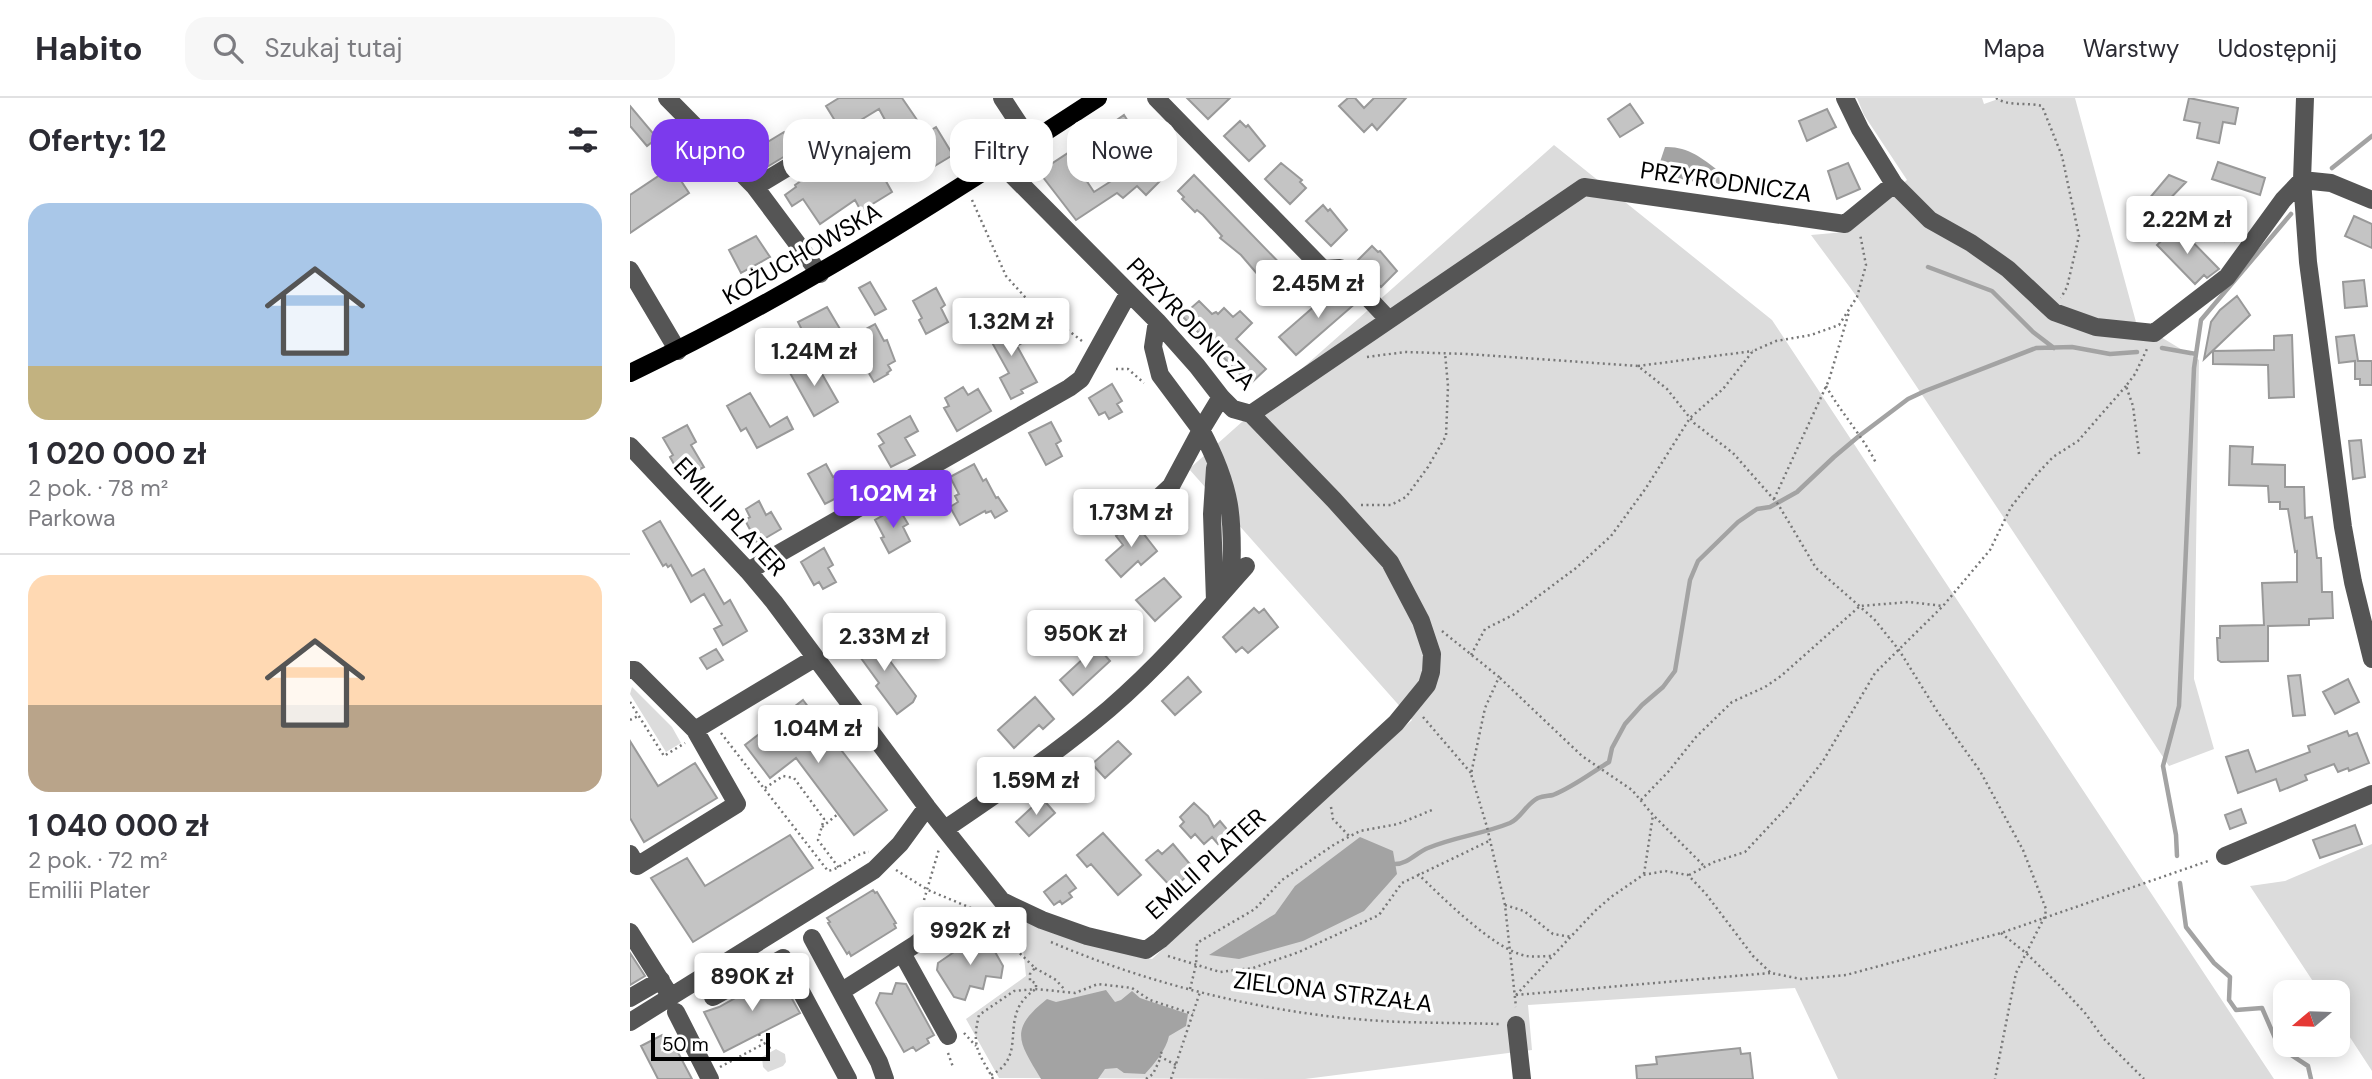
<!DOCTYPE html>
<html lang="pl">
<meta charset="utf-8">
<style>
body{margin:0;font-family:"DM Sans",sans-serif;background:#f7f7f7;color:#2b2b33;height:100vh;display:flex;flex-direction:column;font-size:26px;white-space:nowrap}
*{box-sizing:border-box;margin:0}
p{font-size:23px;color:#7c7c81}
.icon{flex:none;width:38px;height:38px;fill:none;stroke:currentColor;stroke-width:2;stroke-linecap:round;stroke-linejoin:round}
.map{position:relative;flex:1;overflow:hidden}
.panel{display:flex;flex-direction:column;background:#fff;width:630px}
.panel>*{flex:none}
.hud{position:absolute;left:21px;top:21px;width:665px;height:63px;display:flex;gap:14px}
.needle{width:46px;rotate:251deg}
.fabs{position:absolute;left:1643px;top:882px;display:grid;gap:14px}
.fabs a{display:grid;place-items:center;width:77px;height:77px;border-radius:14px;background:#fff;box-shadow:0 4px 18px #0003;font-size:35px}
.scale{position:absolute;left:21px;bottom:18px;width:119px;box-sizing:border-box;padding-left:7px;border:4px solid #000;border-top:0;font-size:19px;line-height:24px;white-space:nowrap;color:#000;-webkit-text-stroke:5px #fff;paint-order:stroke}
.price{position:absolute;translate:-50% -60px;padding:0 16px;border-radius:7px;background:#fff;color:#222;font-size:23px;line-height:46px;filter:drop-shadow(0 2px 4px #0008)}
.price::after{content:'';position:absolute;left:50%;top:42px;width:21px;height:16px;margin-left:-10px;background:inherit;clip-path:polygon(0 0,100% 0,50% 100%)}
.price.selected{background:#7c3aed;color:#fff}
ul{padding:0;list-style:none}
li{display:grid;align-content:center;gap:14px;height:371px;padding:0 28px}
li+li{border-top:2px solid #e1e1e2}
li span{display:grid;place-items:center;height:217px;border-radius:21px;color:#555}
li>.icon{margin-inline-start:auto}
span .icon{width:126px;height:126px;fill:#fffc;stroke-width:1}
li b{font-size:30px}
h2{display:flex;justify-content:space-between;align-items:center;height:84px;padding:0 28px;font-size:30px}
.chip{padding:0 24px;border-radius:21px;background:#fff;box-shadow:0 4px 18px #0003;font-size:24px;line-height:63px}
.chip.selected{background:#7c3aed;color:#fff}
header{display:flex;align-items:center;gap:42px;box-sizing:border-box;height:98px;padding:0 35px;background:#fff;border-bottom:2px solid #e1e1e2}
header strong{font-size:33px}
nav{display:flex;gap:38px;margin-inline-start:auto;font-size:24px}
.search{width:490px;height:63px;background:#f7f7f7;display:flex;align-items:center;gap:18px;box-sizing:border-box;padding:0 24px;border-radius:21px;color:#7c7c81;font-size:26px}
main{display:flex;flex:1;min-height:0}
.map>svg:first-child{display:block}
.green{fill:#dcdcdc}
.water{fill:#a3a3a3}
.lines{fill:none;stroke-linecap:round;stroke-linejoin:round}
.stream{stroke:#a3a3a3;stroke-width:4.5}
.building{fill:#c4c4c4;stroke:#999;stroke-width:2}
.path{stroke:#777;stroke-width:2.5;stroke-dasharray:2 3.5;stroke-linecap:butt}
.minor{stroke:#555;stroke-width:18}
.major{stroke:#000;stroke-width:18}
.labels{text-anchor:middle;stroke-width:7;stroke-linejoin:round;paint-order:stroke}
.street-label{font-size:24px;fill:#000;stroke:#fff}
</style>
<header>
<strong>Habito</strong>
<div class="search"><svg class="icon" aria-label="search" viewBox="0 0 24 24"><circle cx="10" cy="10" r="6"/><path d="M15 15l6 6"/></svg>Szukaj tutaj</div>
<nav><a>Mapa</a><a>Warstwy</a><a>Udostępnij</a></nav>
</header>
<main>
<section class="panel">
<h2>Oferty: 12<svg class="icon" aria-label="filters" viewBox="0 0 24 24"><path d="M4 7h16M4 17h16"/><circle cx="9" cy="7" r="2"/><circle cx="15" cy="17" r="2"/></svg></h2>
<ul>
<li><span style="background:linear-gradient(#a9c7e8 75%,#c2b280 0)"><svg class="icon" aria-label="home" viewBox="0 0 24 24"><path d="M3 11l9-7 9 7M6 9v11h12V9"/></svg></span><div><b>1 020 000 zł</b><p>2 pok. · 78 m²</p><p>Parkowa</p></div></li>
<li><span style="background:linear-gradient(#ffd9b3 60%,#b9a48a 0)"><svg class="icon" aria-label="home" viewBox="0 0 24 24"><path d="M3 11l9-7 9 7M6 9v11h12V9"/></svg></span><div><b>1 040 000 zł</b><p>2 pok. · 72 m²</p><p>Emilii Plater</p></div></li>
</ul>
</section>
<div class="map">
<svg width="1742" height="981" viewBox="0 0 1742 981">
<rect width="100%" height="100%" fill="#fff"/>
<path class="green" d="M1227 0H1352L1354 6 1371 0H1445L1506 224 1569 262 1564 581 1584 651 1539 668 1227 199 1181 137 1215 134 1277 82 1234 17Z
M924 47 1142 222 1644 981H1208L1165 890 898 907 902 952 675 981 369 980 336 921 396 878 392 840 397 824 451 844 522 861 782 622 559 371Z
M2 589 42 629 51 645 36 654 0 596Z
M1742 746V973L1708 921V894H1690L1620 788 1655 783Z
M146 951 155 956 156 964 153 968 138 974 133 969 132 959Z"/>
<path class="water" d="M1035 49C1057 48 1072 60 1089 73L1090 89 1026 76Z
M730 739 763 753 767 776 734 813 673 843 609 861 579 857 645 816 665 788Z
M476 892 485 904 491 902 502 893 510 900 558 916 556 928 539 938C536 952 525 965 515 976L494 975 487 970 475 971 468 981H411C389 944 378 932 417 901L426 904Z"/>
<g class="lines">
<path class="stream" d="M1702 70 1742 38
M1298 169 1362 193 1403 234 1424 250
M1532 250 1566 256
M1547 758 1546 737 1533 668 1549 608 1564 270 1571 222 1661 116
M765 766C778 766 787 754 798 750 824 739 853 736 880 725 891 720 896 706 908 700 913 698 918 698 923 697 943 689 961 675 979 664L982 650 995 626 1012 607 1033 589 1045 573 1060 482 1068 463 1108 424 1127 411 1140 409 1167 394 1204 359 1229 338 1278 301 1295 293 1406 250 1442 249 1480 256 1507 254
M1550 785 1556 829 1584 865 1600 879 1599 902 1606 912 1632 910 1649 949 1678 968 1681 981"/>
</g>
<path class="building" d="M209 0H272L296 35 306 29 323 57 293 75 278 51 271 55 258 35 261 33 249 11 221 28 213 25 207 26 196 8Z
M557 0H600L578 21Z
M718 0H725L734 10 744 0H776L747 32 742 26 734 34 709 8Z
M1559 0 1608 10 1605 26 1593 24 1589 45 1567 40 1570 25 1554 22Z
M1000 6 1013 25 990 39 978 21Z
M0 8 27 40 17 48 0 28Z
M1197 11 1206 29 1177 43 1169 23Z
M494 17 505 34 495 41 518 77 524 71 533 80 516 97 507 88 493 100 487 95 446 122 409 74 438 55 464 94 486 80 482 73 486 71 464 38Z
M610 23 616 29 618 27 635 48 619 63 594 38Z
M154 34 165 52 137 69 126 51Z
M211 59 220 73 243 60 262 94 231 113 225 102 190 126 173 101 162 108 155 97 166 89 165 87 178 78 180 80Z
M1588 64 1635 80 1630 97 1582 81Z
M651 65 672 82 670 84 676 90 660 106 635 81Z
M1218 65 1230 91 1207 101 1198 73Z
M42 69 59 95 0 135V97Z
M564 77 665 181 649 197 643 191 641 192 611 157 590 140 592 138 573 117 567 112 565 114 552 101 554 99 548 93Z
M1539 77 1556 84 1531 110 1518 102Z
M1592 104 1609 113 1594 143 1570 131 1577 116 1584 120Z
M693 107 698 113 700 111 717 132 701 148 676 123Z
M1724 118 1742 126V150L1715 138Z
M1547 128 1589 171 1577 180 1574 177 1565 186 1527 147Z
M126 138 140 159 111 175 99 152Z
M742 148 748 154 750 153 767 173 751 189 726 164Z
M1734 182 1737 208 1715 210 1713 184Z
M240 184 256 211 245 217 229 190Z
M710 186 727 204 666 257 649 239Z
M306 190 315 207 311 210 318 224 296 236 289 222 292 220 283 203Z
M1607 198 1620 217 1574 261 1581 224 1590 212Z
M569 203 582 216 586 214 588 216 594 210 603 219 610 213 622 225 606 241 636 271 620 286 552 218Z
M197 209 213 236 196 245 188 231 175 238 168 224Z
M377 220 392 245 387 248 407 284 391 292 393 295 381 301 370 280 379 275 355 232Z
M245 226 254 243 257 242 265 263 258 267 261 272 257 275 258 276 244 284 228 257 230 256 221 239Z
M1662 237 1664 299 1639 300 1638 267 1583 266V253L1644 252V238Z
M1724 237 1728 263H1742V287H1730V281H1725V263L1709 265 1706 239Z
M184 262 208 304 184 318 160 275Z
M482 286 492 303 487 306 492 314 479 321 475 314 469 317 459 300Z
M333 289 338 297 348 291 361 313 327 333 314 310 319 308 315 300Z
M120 295 140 329 157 319 163 331 127 350 116 330 111 333 97 308Z
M280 318 288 333 275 340 285 357 261 369 249 348 254 345 248 336Z
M421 324 431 343 426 346 432 358 416 367 399 335Z
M57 327 66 344 61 347 74 369 61 376 56 368 48 373 40 359 43 357 33 340Z
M1731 342 1735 379 1723 381 1719 343Z
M1600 348 1623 349 1622 366 1655 367V389H1674L1675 420 1682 419 1687 460H1691L1692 494H1702L1703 520 1679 521V527L1638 528V563L1591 564 1588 562 1587 540H1590V528L1634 527 1632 485 1667 484V453L1665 454 1658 411H1650V404H1639L1638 388 1599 387Z
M196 366 203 379 208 376 218 394 195 406 178 376Z
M344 366 353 383 356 381 366 400 368 399 377 413 365 420 361 413 356 415 355 413 330 427 320 409 328 404 325 398 329 396 320 379Z
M129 403 136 417 141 414 151 431 127 445 115 422 120 419 116 411Z
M268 409 278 426 273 429 280 443 259 455 251 440 254 439 245 422Z
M506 421 516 432 513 435 527 453 511 467 508 463 491 479 476 462 493 447 486 438Z
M30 423 62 478 74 471 94 506 100 502 117 533 93 547 84 531 92 527 74 496 61 504 41 467 38 469 36 466 33 468 13 433Z
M194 450 203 467 198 470 206 484 193 491 189 484 184 487 171 464Z
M534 480 551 499 525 523 506 502Z
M624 510 629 515 634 511 648 529 618 555 612 549 606 554 593 539Z
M237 532 286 598 283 604 267 616 246 588 249 585 220 545Z
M467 548 480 563 443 597 430 582Z
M86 551 93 562 77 571 70 560Z
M1670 577 1675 617 1663 618 1658 578Z
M558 579 571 594 545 617 532 603Z
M1718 581 1729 604 1705 616 1693 594Z
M405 599 424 621 413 631 409 627 384 650 368 632Z
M173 602 257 712 224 737 166 660 140 680 115 647Z
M1717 633 1719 638 1727 635 1739 665 1719 673 1718 670 1708 674 1704 666 1675 677 1677 682 1650 693 1646 681 1608 695 1596 659 1618 652 1626 674 1680 654 1678 648Z
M0 643 28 688 65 665 87 700 14 744 0 720Z
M488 643 501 656 475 680 462 666Z
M412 700 425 715 399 738 386 724Z
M564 705 578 718 584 729 590 723 600 735 588 746 582 739 574 746 565 736 561 740 550 728 554 724 550 719Z
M1611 711 1616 725 1600 731 1595 717Z
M1725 727 1732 746 1690 760 1683 742Z
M473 735 511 777 488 797 461 766 457 769 447 757Z
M160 737 183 770 63 844 21 780 57 760 75 788Z
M543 746 564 771 543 791 516 762 528 752 532 756Z
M436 777 446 790 439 795 442 799 432 806 430 803 424 807 414 794Z
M243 792 245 795 247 794 266 825 264 826 266 830 221 858 219 854 217 856 198 825 200 824 197 820Z
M346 839 355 840 364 852 373 868 371 880 356 878 353 891 340 888 335 902 324 899 307 872 308 865Z
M0 855 15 878 0 887Z
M148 876 170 915 94 954 74 914 89 909Z
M266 885 276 886 304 937 297 941 299 945 286 953 283 949 274 954 246 905 250 895 262 896Z
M32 937 38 947 43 945 62 981H28L11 948Z
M1110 950 1111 956 1120 955 1123 981H1007L1006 968 1027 966 1026 959Z"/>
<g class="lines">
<path class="path" d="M1366 0C1379 9 1397 4 1412 8L1432 58 1449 138 1437 189 1431 200
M342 102 376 178 395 199 452 243
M737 259 775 254 837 256 1008 268 1037 291 1064 325 1103 355 1148 406 1186 470 1244 521 1269 552 1307 613 1350 673 1393 752 1416 811 1415 818 1386 875 1365 981
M1008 268 1123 253
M486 271H498L514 285
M1196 288C1211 315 1232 337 1246 365
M1509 356 1503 308 1496 288 1505 276 1517 251
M1144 401 1199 282 1219 214
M731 407H761L776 399 798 369 816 338 818 288 815 255
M812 533 869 579 855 610 841 676 857 729 875 807 886 909
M841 557 855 531 883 517 946 470 981 438 1016 390 1060 320 1093 291 1123 253 1146 243 1181 237 1209 227 1227 199 1236 167 1230 136
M870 580 952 658 1002 692 1023 717 1075 769
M0 604 34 658 55 645
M793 619 841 675
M0 622 8 618
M91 635 198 773C213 770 224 755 239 754
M135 690 153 678 164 680 194 721 188 742 209 770
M1011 702 1038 674 1066 639 1102 604 1135 589 1151 578 1230 508 1279 504 1313 508 1360 452 1381 409 1407 376 1423 359 1448 343 1496 288
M701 709 703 721 719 738
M192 729 208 716
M266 772 298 792 379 826
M788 776C811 798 865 853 897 858 905 859 915 858 924 858
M1014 776 1023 717
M1059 777 1084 764 1115 754 1159 707 1193 663 1245 575 1313 508
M294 802 309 751
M875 807 894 813 923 836 942 839
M1371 835 1396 855 1430 888 1455 915 1474 941 1514 981
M421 844C528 890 656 920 773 924 805 925 837 925 869 926
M538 858 590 874 623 870 669 854 749 817 772 785 859 743
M405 870 426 882 435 892
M560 891 566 867 567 845 625 811 652 782 705 746 730 733 768 726 802 712
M886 897 965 813 981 799 1013 777 1035 773 1058 777 1076 796 1123 858 1141 875 1171 881 1216 877 1371 835 1581 762
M886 897 1140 875
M334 935 346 948
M129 936 133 946
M137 944 141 953
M532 954 529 958 546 967
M318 955 323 969
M90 969 139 943
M361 977C401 957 365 917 406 891V885L400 883V876L405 870 373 839 368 822
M363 981C349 954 341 950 349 917L384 893 406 891 445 895 468 886 502 890 520 902 563 916
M516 981 523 976 531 959
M541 981 570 894"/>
<path class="minor" d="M37 0 125 89 190 176
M372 0 401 44
M526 0 693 171 710 170 759 222
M1215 0 1230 31 1264 86 1300 122 1341 145 1378 171 1424 214 1466 229 1524 235 1597 179 1653 102 1672 82 1701 85 1742 102
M1675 0 1672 82 1678 164 1713 429 1723 484 1742 561
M125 89 213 36
M0 172 48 253
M591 299 571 332C602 390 604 420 601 485
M621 316 954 89 1215 126 1264 86
M0 348 118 473 144 504 297 709 372 803 412 822 457 838 516 852 530 842 766 625 797 587 801 574 802 556 791 523 760 464 704 402 621 316 603 311 591 299 567 268 527 223 370 65
M585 370 582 416 585 503
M514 413 541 388 571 332 530 277 523 249 527 223
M118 473 439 290 451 281 498 196
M0 572H5L65 632 107 706 7 768 0 756
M65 632 185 560
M315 731C371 693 427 655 479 611 530 567 573 517 616 468
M1595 758 1742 696
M0 834 41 899
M182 840 249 964 255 981
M272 855 318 938
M212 893 286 846 303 832 293 818
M83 899 153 860 218 981
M0 900 31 882
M46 914 80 981
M0 924 244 772 270 746 297 709
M886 927 892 981"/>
<path class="major" d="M0 275C164 197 316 99 468 0"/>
</g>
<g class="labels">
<g class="street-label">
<text transform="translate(1096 84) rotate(8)" y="8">PRZYRODNICZA</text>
<text transform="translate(172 156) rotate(-30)" y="8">KOŻUCHOWSKA</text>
<text transform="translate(561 226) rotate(46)" y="8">PRZYRODNICZA</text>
<text transform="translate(100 419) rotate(47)" y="8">EMILII PLATER</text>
<text transform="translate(576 766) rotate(-42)" y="8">EMILII PLATER</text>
<text transform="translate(703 894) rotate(7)" y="8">ZIELONA STRZAŁA</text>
</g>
</g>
</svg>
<div class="fabs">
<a><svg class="needle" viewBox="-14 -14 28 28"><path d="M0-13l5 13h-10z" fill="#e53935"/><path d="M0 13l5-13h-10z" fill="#7c7c81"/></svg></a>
</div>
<div class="scale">50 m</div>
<b class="price" style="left:1557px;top:158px">2.22M zł</b>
<b class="price" style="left:688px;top:222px">2.45M zł</b>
<b class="price" style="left:381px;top:260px">1.32M zł</b>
<b class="price" style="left:184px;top:290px">1.24M zł</b>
<b class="price selected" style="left:263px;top:432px">1.02M zł</b>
<b class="price" style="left:501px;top:451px">1.73M zł</b>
<b class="price" style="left:455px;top:572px">950K zł</b>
<b class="price" style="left:254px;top:575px">2.33M zł</b>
<b class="price" style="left:188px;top:667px">1.04M zł</b>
<b class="price" style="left:406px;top:719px">1.59M zł</b>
<b class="price" style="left:340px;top:869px">992K zł</b>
<b class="price" style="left:122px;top:915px">890K zł</b>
<div class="hud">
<a class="chip selected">Kupno</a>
<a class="chip">Wynajem</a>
<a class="chip">Filtry</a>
<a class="chip">Nowe</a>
</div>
</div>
</main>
